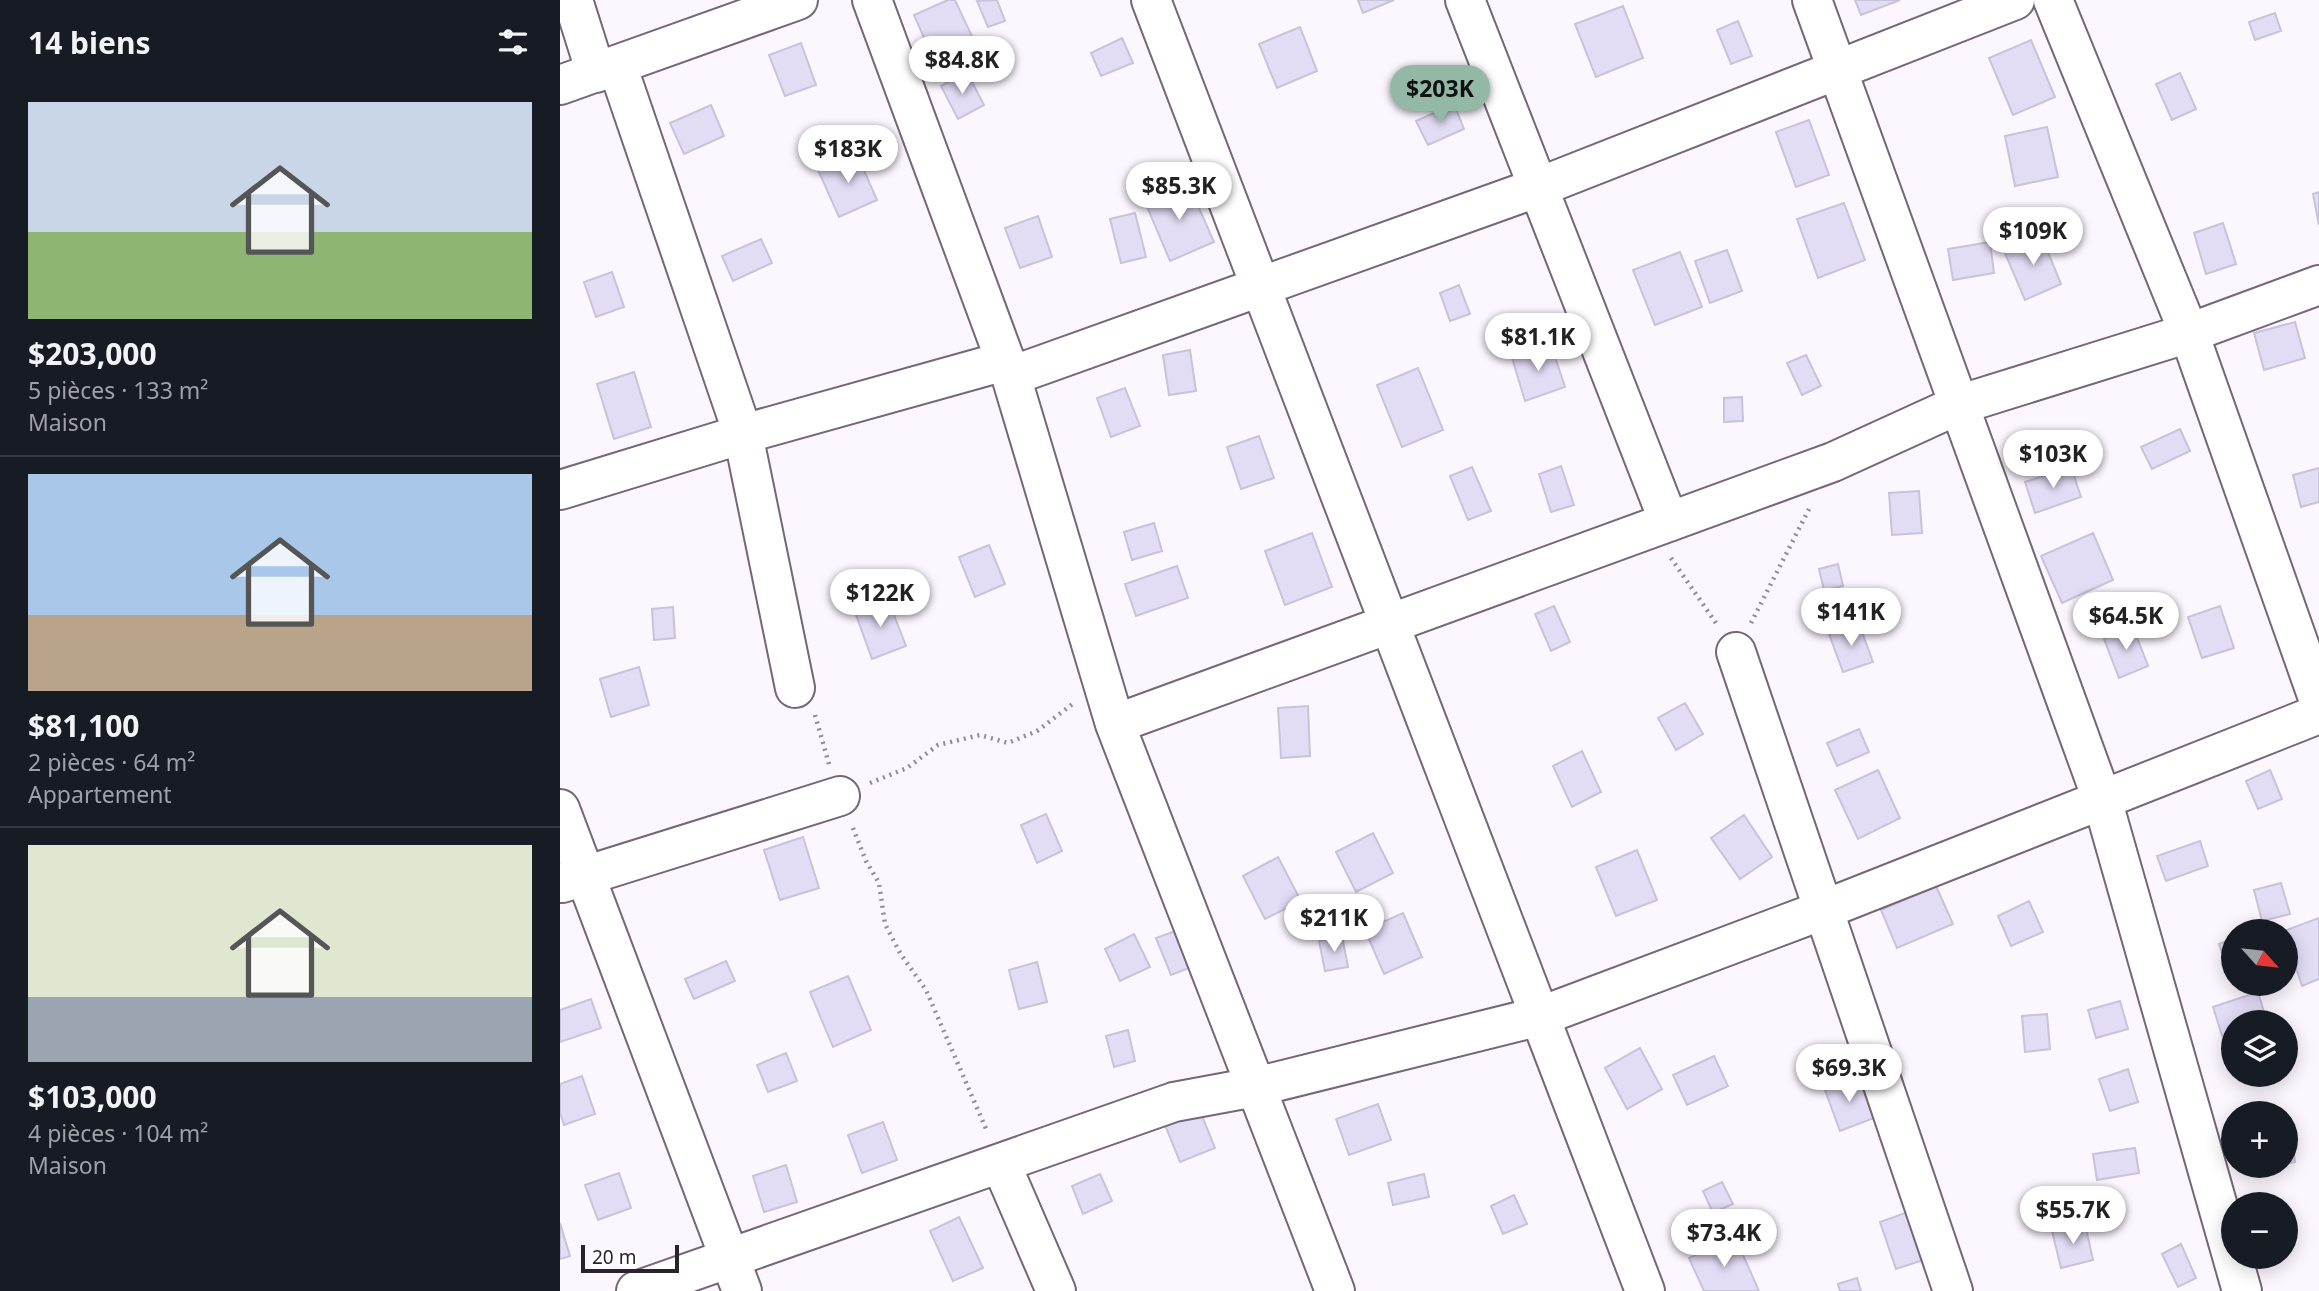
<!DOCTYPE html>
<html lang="fr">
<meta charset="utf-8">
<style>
body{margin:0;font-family:"Noto Sans",sans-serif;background:#20242c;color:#f1f3f6;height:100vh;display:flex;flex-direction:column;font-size:26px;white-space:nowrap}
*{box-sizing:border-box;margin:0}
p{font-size:23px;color:#9ea1a6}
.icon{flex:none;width:38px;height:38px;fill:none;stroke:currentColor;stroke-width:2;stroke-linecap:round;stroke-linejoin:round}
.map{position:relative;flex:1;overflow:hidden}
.details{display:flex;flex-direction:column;background:#171b24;width:560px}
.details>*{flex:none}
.needle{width:46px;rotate:117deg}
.tools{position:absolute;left:1661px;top:919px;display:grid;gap:14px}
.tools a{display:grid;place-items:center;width:77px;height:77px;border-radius:50%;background:#171b24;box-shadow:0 4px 18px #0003;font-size:35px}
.scale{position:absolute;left:21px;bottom:18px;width:98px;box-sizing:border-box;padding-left:7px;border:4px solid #2a232b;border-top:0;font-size:19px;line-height:24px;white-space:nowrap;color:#2a232b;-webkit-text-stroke:5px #fff;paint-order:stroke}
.price{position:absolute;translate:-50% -60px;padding:0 16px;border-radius:24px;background:#fff;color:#222;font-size:23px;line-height:46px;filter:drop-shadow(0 2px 4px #0008)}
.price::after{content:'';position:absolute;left:50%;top:42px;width:21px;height:16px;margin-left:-10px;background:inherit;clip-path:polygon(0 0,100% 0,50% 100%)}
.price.current{background:#93b9a6;color:#111}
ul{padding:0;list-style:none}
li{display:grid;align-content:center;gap:14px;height:371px;padding:0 28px}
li+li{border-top:2px solid #363941}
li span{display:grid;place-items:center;height:217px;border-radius:0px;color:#555}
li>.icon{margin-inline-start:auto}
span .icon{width:126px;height:126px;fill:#fffc;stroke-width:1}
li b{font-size:30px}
h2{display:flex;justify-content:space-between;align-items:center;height:84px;padding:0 28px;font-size:30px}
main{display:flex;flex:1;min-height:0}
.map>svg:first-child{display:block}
.building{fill:#e2dcf5;stroke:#c8c2da;stroke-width:2}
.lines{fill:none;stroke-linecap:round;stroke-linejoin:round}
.minor-casing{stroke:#756679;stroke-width:42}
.path{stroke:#938c94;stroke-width:4.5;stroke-dasharray:2 5;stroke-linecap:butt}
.minor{stroke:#fff;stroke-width:38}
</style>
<main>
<section class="details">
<h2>14 biens<svg class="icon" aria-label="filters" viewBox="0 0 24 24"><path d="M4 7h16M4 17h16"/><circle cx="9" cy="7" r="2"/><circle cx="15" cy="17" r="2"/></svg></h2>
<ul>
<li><span style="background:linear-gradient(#c9d6e8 60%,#8fb573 0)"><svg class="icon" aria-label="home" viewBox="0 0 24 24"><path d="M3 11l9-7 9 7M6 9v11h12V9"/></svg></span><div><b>$203,000</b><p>5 pièces · 133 m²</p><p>Maison</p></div></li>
<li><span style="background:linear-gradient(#a9c7e8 65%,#b9a48a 0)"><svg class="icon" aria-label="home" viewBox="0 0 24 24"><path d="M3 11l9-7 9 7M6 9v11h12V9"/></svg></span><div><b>$81,100</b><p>2 pièces · 64 m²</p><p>Appartement</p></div></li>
<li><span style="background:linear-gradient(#dfe7d0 70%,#9aa5b1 0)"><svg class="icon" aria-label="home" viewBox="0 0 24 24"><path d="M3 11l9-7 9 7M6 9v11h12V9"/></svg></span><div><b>$103,000</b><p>4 pièces · 104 m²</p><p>Maison</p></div></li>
</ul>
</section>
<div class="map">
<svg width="1759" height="1291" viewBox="0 0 1759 1291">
<rect width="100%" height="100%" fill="#fcf6fe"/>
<path class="building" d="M388 0H395L416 45 375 63 354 15Z
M437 0 445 21 428 27 417 1Z
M798 0H834L803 13Z
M1295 0H1340L1301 15Z
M1063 6 1083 58 1036 77 1015 24Z
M1715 13 1721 31 1695 40 1689 22Z
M1178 21 1192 56 1171 64 1157 30Z
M740 27 757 71 717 88 699 44Z
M562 38 573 63 541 76 531 53Z
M1471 40 1495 97 1453 115 1429 58Z
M241 43 256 85 225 96 209 55Z
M407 72 424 105 398 119 381 86Z
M1620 73 1636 109 1612 120 1596 84Z
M894 104 904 129 868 145 856 121Z
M151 105 164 136 124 154 110 123Z
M1249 120 1269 175 1236 187 1216 132Z
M1487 127 1498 177 1455 186 1445 136Z
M296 152 317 200 279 217 258 170Z
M628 183 654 242 610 261 585 202Z
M1759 192V225L1753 194Z
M1284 203 1305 260 1258 278 1237 219Z
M575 213 586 257 561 263 550 219Z
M478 216 492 257 460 268 445 228Z
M1663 223 1676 264 1646 274 1634 233Z
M1481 235 1501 284 1465 300 1444 251Z
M201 239 212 263 173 281 162 256Z
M1430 242 1434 273 1393 280 1388 249Z
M1167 250 1182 291 1150 303 1135 261Z
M1120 252 1142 307 1095 325 1073 270Z
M52 272 64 307 36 317 24 282Z
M899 285 910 314 890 321 880 293Z
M1735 322 1745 358 1704 370 1694 333Z
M991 345 1005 387 965 401 952 358Z
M630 350 636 391 609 395 603 355Z
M1246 355 1261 386 1242 395 1227 363Z
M858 368 883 430 842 447 817 385Z
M74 372 91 427 54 439 37 384Z
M565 388 580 426 551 437 537 398Z
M1182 397 1183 421 1164 422V398Z
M1620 429 1630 451 1592 469 1581 447Z
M699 436 714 478 681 489 667 447Z
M1001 466 1014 505 991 512 979 474Z
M912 467 931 511 908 520 890 476Z
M1511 467 1521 497 1475 513 1465 482Z
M1759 468V502L1741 507 1733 475Z
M1359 491 1362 533 1332 535 1329 493Z
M594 523 602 551 572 560 564 532Z
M752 533 772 587 725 605 705 551Z
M1533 533 1553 580 1502 603 1481 556Z
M429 545 445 584 415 597 399 557Z
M1278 564 1283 586 1264 590 1259 569Z
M617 566 628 598 576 616 565 584Z
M328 600 346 646 312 659 295 612Z
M994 606 1010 642 991 651 975 614Z
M1660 606 1674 648 1642 658 1628 617Z
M113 607 115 638 94 640 92 609Z
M1299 624 1313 662 1283 672 1269 634Z
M1573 627 1588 666 1559 678 1544 639Z
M79 667 89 705 51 717 40 679Z
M1125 703 1143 734 1116 750 1098 718Z
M748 706 750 756 721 758 718 708Z
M1299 729 1309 752 1277 766 1267 743Z
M1022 751 1041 792 1012 807 993 766Z
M1318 770 1340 818 1298 839 1275 790Z
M1710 770 1722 799 1698 809 1686 781Z
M486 814 502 851 477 863 461 825Z
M1184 815 1212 857 1180 879 1151 838Z
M813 833 833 873 796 892 776 852Z
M243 837 259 888 220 900 204 850Z
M1640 841 1648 866 1606 881 1597 856Z
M1077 850 1097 900 1056 916 1036 867Z
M718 857 741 901 705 919 683 876Z
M1721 883 1730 914 1702 921 1694 890Z
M1376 886 1393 924 1337 948 1321 910Z
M1469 901 1483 932 1451 946 1438 916Z
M843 913 862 957 824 974 805 930Z
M1759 918V979L1742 986 1724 931Z
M618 930 632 967 611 975 596 938Z
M574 934 590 967 560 981 545 949Z
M782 936 788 967 765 971 759 941Z
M1673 938V970L1669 972 1659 944Z
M166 961 175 981 134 999 125 979Z
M477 962 487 1002 459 1009 449 970Z
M288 976 311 1030 273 1047 250 992Z
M1698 992 1707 1022H1673L1671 1064 1653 1007Z
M31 999 41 1028 0 1042V1010Z
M1560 1001 1568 1029 1536 1038 1528 1010Z
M1487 1014 1490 1049 1465 1052 1462 1016Z
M568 1030 575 1061 554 1067 546 1036Z
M1080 1048 1102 1089 1067 1109 1045 1068Z
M226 1053 237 1081 208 1092 197 1065Z
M1154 1056 1168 1086 1127 1105 1113 1075Z
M1568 1069 1578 1102 1550 1111 1539 1079Z
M22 1076 35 1114 4 1125 0 1113V1084Z
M1298 1077 1314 1118 1280 1131 1265 1090Z
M818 1104 831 1140 789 1155 776 1119Z
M640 1111 655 1148 620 1162 605 1125Z
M1730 1121 1735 1162 1726 1164V1122Z
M323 1122 337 1160 302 1173 288 1135Z
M1575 1148 1579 1173 1537 1180 1533 1154Z
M226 1165 237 1202 204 1212 193 1176Z
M59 1173 71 1208 38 1220 25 1185Z
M540 1174 552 1201 523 1214 512 1186Z
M864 1174 869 1197 833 1205 828 1183Z
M1162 1182 1173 1204 1153 1213 1143 1191Z
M954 1195 967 1224 943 1234 931 1206Z
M1356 1209 1372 1257 1336 1269 1320 1222Z
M399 1217 423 1268 393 1281 370 1231Z
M0 1223 10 1256 0 1259Z
M1525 1224 1533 1260 1501 1268 1492 1231Z
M1175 1237 1199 1291H1144L1129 1258Z
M1621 1244 1636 1278 1618 1287 1602 1254Z
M1297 1278 1301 1291H1280L1278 1284Z"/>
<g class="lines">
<g class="minor-casing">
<path id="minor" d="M13 0 36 73
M312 0 451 376 555 724 775 1291
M591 0C752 432 922 860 1085 1291
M905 0 1109 522
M1252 0 1542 799 1682 1291
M1493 0 1629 333 1759 701
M57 65 183 434 235 688
M0 85 238 0
M451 376 979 187 1455 0
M0 490 183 434 445 361
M1176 652 1393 1291
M555 724 1273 462 1398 405 1629 333 1759 285
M0 809 182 1291
M2 883 280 796
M441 1164 496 1291
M76 1291 614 1102 695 1087 981 1016 1263 910 1759 714"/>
</g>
<path class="path" d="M1111 558 1158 626
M1191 623 1249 509
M255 715 269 764
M310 783 347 768 378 745 420 735 448 743 477 731 514 703
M293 828 306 861 319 883 325 924 340 953 366 990 427 1131"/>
<use href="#minor" class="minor"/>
</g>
</svg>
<div class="tools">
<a><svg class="needle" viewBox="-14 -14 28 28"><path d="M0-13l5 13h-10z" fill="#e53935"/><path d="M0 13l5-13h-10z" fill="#9ea1a6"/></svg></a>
<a><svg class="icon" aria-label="layers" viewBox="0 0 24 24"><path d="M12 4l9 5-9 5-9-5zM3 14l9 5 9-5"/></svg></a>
<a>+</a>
<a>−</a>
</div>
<div class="scale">20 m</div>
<b class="price" style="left:402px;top:96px">$84.8K</b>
<b class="price current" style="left:880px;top:125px">$203K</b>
<b class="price" style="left:288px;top:185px">$183K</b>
<b class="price" style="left:619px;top:222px">$85.3K</b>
<b class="price" style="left:1473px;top:267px">$109K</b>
<b class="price" style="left:978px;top:373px">$81.1K</b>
<b class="price" style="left:1493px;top:490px">$103K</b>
<b class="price" style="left:320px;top:629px">$122K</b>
<b class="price" style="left:1291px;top:648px">$141K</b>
<b class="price" style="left:1566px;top:652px">$64.5K</b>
<b class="price" style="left:774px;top:954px">$211K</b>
<b class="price" style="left:1289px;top:1104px">$69.3K</b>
<b class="price" style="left:1513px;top:1246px">$55.7K</b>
<b class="price" style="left:1164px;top:1269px">$73.4K</b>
</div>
</main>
